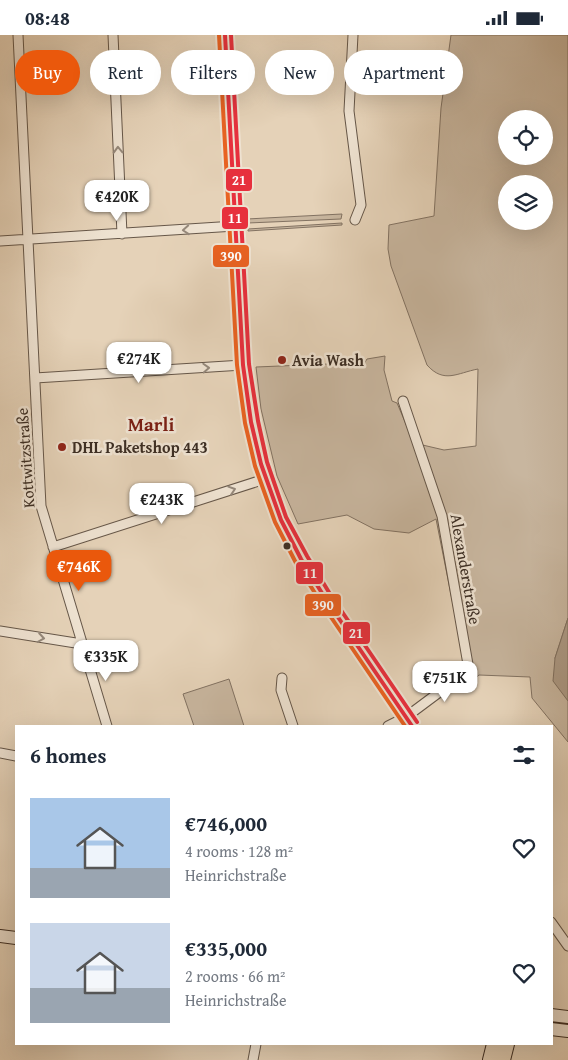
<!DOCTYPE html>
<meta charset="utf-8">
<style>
body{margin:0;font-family:"Gentium Book Plus",serif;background:#f6f6f7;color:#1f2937;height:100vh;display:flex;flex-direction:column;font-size:19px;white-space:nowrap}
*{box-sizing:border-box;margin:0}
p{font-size:16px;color:#747a83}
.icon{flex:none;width:28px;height:28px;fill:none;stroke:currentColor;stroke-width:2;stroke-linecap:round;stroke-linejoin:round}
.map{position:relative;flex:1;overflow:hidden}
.drawer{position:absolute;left:15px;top:690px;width:538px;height:320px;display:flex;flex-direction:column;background:#fff;border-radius:0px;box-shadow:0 5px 20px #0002}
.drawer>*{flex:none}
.guide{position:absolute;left:15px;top:15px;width:539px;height:45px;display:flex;gap:10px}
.controls{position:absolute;left:498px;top:75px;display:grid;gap:10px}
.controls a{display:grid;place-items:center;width:55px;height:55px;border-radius:50%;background:#fff;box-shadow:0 5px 20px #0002;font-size:25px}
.price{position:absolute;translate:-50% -42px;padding:0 11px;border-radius:10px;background:#fff;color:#222;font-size:16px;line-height:32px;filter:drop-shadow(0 1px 2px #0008)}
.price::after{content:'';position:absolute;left:50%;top:30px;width:15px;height:11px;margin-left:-8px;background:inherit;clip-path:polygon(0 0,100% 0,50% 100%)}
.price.on{background:#ea580c;color:#fff}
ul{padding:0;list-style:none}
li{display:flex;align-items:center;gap:15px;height:125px;padding:0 15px}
li span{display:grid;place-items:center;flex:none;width:140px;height:100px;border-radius:0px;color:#555}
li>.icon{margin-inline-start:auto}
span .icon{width:60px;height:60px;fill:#fffc;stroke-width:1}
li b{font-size:21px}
h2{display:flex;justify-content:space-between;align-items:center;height:60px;padding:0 15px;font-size:21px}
.pill{padding:0 18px;border-radius:22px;background:#fff;box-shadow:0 5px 20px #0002;font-size:18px;line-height:45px}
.pill.on{background:#ea580c;color:#fff}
.status{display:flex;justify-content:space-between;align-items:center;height:35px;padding:0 25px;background:#fff;direction:ltr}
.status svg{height:14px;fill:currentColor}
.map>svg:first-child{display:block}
.green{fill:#c8b69f;stroke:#827262;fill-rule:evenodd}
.water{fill:#ac9a86;stroke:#7f6f5f}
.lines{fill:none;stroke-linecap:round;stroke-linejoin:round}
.street-casing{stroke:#665749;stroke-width:11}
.secondary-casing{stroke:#3c2e24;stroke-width:14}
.primary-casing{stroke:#3c2e24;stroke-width:16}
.street{stroke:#eee2d1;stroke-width:9}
.secondary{stroke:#eee2d1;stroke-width:12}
.primary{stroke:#e5d2b8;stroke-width:14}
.bus-1-casing{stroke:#eee2d1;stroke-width:8}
.bus-2-casing{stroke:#eee2d1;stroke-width:8}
.bus-3-casing{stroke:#eee2d1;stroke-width:8}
.bus-1{stroke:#e7303d;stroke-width:4}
.bus-2{stroke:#e96222;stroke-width:4}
.bus-3{stroke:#e7303d;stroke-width:4}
.oneway{stroke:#95887a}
.poi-dot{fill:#8f2418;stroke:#eee2d1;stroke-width:2}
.bus-dot{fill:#3c2e24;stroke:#eee2d1;stroke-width:2}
.labels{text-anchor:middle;stroke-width:5;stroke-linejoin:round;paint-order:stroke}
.poi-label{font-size:16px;font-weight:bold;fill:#3c2e24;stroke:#eee2d1;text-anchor:start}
.street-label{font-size:16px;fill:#3c2e24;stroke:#eee2d1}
.quarter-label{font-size:19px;font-weight:bold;fill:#7a1f14;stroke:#eee2d1}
.line-badge{stroke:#eee2d1;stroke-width:2}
.badge-label{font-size:14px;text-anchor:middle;font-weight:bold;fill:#fff}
</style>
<div class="status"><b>08:48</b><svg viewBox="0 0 49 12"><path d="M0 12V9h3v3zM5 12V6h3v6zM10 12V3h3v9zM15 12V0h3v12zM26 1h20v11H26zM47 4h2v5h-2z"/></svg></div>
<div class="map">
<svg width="568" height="1025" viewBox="0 0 568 1025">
<rect width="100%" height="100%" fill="#e5d2b8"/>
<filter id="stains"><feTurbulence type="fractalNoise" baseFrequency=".004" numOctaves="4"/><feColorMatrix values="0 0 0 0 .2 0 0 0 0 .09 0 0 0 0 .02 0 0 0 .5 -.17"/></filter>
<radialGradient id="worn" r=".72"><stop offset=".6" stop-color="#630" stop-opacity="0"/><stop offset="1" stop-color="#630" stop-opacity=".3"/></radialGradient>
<path class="green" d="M451 0H568V583L555 623 568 666V707L532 663 530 642 479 640 473 645 465 630 436 484 409 498 374 494 347 480 298 489 277 441 261 374 256 332 328 329 360 324 356 330 362 332 367 324 385 321 384 335 392 366 397 368 414 408 444 415 476 411 478 334C457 338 444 349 427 330L391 231 388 214 389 190 434 181 441 73ZM506 84H544V121H506ZM506 149H544V186H506Z
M342 179 341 184 248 188 247 184Z
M342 188V190L248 196V194Z
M229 644 244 691H194L183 659Z"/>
<path class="water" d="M568 583V666L553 646 555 623Z"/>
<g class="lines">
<g class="street-casing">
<path id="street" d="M18 0 41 471 107 691
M113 0 122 199
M353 0 349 76 361 170 355 185
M0 206 235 191
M35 343 243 330
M53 512 265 444
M0 596 82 609
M282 643 281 655 293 691
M388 691 406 682 469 635 442 481 403 366
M0 718 16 721
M551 887 568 911
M253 1025 256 1009"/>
</g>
<g class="secondary-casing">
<path id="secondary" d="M0 901 16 903
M551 980 568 982
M551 994 568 996"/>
</g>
<g class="primary-casing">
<path id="primary" d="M225 0 243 330C248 368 253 406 265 443 282 500 316 551 350 600 370 630 391 661 412 691
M490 1025 494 1009
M503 1025 507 1009"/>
</g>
<use href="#street" class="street"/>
<use href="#secondary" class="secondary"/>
<use href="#primary" class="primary"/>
<g class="bus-1-casing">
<path id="bus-1" d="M225 0 243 330 251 387 261 429 281 485 301 524 325 563 412 691"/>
</g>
<g class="bus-2-casing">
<path id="bus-2" d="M219 0 237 330 245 388 255 431 275 487 296 528 320 566 405 691"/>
</g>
<g class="bus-3-casing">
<path id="bus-3" d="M231 0 249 329 258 386 267 427 286 482 307 521 330 559 417 687"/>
</g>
<use href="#bus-1" class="bus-1"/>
<use href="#bus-2" class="bus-2"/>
<use href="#bus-3" class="bus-3"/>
</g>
<defs><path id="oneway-chevron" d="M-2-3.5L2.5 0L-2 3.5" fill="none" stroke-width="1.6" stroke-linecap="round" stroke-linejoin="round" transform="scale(1.25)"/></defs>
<g class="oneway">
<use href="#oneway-chevron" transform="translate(118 115) rotate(-92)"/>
<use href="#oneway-chevron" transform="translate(186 195) rotate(176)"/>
<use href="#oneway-chevron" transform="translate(206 333) rotate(-3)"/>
<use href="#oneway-chevron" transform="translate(232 455) rotate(-18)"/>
<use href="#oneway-chevron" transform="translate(41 603) rotate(9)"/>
</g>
<g class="poi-dot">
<circle cx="282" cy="325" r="5"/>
<circle cx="62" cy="412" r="5"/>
</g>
<circle class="bus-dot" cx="287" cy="511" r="4.5"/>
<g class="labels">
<g class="poi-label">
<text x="292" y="331">Avia Wash</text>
<text x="72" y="418">DHL Paketshop 443</text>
</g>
<g class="street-label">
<text transform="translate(25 423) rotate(-94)" y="6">Kottwitzstraße</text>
<text transform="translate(466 534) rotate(80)" y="6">Alexanderstraße</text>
</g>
<g class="quarter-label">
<text x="151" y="396">Marli</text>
</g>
</g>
<g class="line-badge">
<rect x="225" y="133" width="28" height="24" rx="5" fill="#e7303d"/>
<rect x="221" y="171" width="28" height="24" rx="5" fill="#e7303d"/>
<rect x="212" y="209" width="38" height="24" rx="5" fill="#e96222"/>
<rect x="295" y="526" width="29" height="24" rx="5" fill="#e7303d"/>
<rect x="304" y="558" width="38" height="24" rx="5" fill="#e96222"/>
<rect x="342" y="586" width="29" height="24" rx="5" fill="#e7303d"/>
</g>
<g class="badge-label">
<text x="239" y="150">21</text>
<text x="235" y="188">11</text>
<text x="231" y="226">390</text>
<text x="310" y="543">11</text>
<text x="323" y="575">390</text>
<text x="356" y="603">21</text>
</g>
<rect width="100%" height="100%" filter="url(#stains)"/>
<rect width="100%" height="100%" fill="url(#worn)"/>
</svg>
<div class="controls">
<a><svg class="icon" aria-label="locate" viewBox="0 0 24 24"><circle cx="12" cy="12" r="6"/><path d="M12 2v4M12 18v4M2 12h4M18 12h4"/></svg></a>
<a><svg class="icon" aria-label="layers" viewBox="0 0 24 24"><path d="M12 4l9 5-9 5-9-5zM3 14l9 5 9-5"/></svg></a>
</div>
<b class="price" style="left:117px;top:187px">€420K</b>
<b class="price" style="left:139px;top:349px">€274K</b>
<b class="price" style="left:162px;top:490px">€243K</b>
<b class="price on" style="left:79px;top:557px">€746K</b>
<b class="price" style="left:106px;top:647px">€335K</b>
<b class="price" style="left:445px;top:668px">€751K</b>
<div class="guide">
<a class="pill on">Buy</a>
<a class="pill">Rent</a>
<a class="pill">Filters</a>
<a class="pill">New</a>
<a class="pill">Apartment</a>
</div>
<section class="drawer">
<h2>6 homes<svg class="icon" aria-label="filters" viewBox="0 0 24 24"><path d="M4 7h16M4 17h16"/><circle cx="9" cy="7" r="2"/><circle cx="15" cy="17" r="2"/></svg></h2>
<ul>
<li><span style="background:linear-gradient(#a9c7e8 70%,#9aa5b1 0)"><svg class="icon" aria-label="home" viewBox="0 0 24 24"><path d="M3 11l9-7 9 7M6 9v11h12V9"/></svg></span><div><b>€746,000</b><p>4 rooms · 128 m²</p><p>Heinrichstraße</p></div><svg class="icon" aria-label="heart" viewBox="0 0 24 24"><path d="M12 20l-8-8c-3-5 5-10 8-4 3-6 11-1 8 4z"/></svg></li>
<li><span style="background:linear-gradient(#c9d6e8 65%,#9aa5b1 0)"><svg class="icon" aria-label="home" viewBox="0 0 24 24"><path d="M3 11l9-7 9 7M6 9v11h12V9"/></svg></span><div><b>€335,000</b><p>2 rooms · 66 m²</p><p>Heinrichstraße</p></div><svg class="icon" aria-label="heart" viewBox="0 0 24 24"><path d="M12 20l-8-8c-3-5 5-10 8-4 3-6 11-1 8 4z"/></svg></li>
</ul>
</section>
</div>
